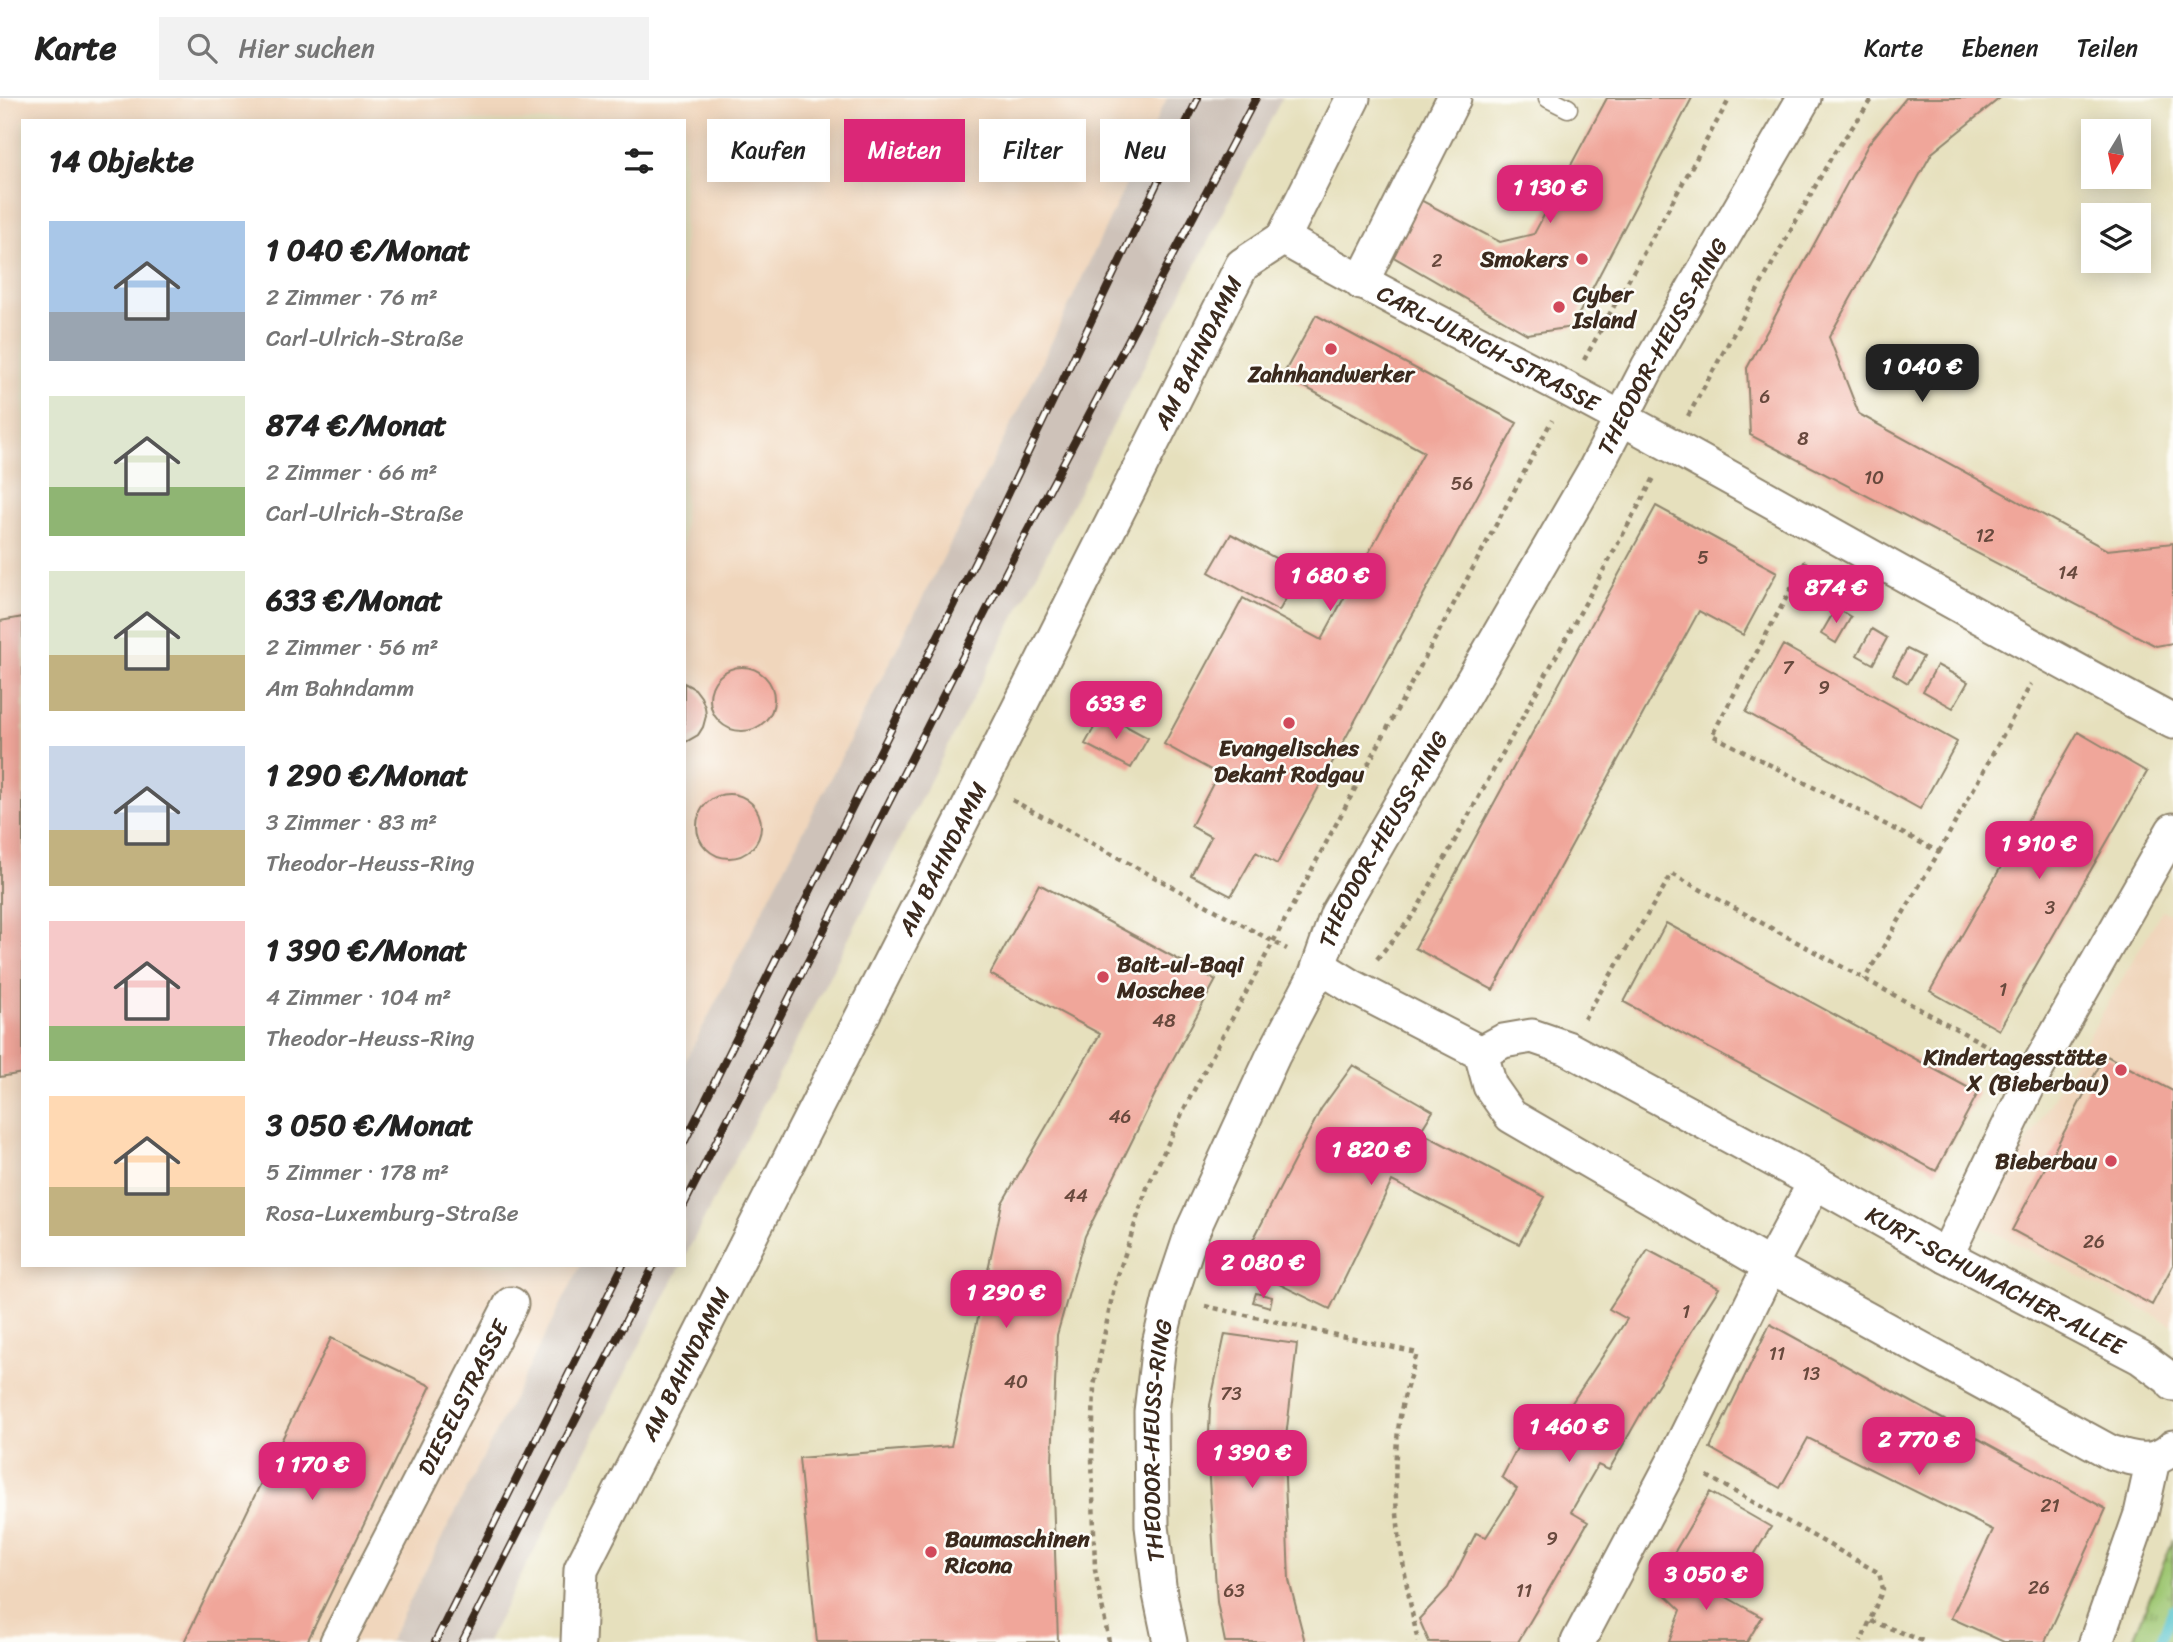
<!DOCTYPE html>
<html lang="de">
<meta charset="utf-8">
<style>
body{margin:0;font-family:Sriracha,sans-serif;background:#f2f2f2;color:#222;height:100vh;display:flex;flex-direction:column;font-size:26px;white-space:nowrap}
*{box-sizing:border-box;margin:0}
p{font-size:23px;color:#767676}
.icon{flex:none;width:38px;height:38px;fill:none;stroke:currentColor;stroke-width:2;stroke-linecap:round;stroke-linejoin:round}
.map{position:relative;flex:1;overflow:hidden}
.panel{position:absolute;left:21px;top:21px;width:665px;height:1148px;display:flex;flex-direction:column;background:#fff;border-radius:0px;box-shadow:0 4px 18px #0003}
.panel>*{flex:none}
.hud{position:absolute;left:707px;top:21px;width:665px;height:63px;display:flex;gap:14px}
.needle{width:46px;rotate:190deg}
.buttons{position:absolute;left:2081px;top:21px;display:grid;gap:14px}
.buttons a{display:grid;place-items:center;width:70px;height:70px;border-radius:0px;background:#fff;box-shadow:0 4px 18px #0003;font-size:35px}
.price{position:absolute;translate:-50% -60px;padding:0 16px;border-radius:14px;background:#db2777;color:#fff;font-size:23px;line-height:46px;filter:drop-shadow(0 2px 4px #0008)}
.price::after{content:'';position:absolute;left:50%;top:42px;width:21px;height:16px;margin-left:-10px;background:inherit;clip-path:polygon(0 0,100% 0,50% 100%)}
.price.selected{background:#222;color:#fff}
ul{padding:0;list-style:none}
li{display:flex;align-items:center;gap:21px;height:175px;padding:0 28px}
li span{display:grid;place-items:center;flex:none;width:196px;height:140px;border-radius:0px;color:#555}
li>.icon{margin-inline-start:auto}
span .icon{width:84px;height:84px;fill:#fffc;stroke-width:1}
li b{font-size:30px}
h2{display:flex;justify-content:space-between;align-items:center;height:84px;padding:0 28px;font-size:30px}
.pill{padding:0 24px;border-radius:0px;background:#fff;box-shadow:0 4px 18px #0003;font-size:24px;line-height:63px}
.pill.selected{background:#db2777;color:#fff}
header{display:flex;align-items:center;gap:42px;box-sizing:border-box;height:98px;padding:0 35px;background:#fff;border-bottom:2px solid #e0e0e0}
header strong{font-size:33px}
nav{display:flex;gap:38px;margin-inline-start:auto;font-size:24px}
.search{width:490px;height:63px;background:#f2f2f2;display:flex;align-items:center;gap:18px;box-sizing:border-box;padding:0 24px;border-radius:0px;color:#767676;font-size:26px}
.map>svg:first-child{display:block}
.built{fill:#f0d6bc}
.industrial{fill:#cec2b9}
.grass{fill:url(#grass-tufts);stroke:#6d7848;stroke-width:2}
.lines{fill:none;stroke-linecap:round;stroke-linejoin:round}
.stream{stroke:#56c3cc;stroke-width:10}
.building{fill:#f0a69a}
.service-casing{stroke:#90856e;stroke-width:21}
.minor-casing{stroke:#90856e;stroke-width:37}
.path{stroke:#90856e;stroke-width:4.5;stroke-dasharray:5 5;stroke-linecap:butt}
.service{stroke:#fff;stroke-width:18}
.minor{stroke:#fff;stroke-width:33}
.rail-casing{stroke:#3b2a1e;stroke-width:8}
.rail{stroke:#fdfcf7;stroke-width:5;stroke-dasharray:16;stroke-linecap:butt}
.poi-dot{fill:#d1495b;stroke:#fdfcf7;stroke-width:2.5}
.labels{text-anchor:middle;stroke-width:5;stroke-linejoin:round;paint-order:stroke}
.number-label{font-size:19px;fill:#68493d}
.poi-label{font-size:23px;font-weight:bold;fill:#3b2a1e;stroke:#fdfcf7;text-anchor:end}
.street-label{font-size:23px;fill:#3b2a1e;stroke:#fdfcf7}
</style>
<header>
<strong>Karte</strong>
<div class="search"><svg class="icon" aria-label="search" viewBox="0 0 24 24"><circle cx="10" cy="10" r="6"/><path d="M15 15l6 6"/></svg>Hier suchen</div>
<nav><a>Karte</a><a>Ebenen</a><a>Teilen</a></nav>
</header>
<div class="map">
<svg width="2173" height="1544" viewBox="0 0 2173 1544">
<defs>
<pattern id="grass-tufts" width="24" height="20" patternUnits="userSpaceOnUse" patternTransform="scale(1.75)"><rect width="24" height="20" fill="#9fc773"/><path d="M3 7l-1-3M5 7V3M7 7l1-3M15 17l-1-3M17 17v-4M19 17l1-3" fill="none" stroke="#83a25e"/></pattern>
</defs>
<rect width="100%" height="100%" fill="#fdfcf7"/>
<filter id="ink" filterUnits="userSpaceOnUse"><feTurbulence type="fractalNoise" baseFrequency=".0143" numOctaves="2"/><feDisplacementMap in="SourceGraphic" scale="14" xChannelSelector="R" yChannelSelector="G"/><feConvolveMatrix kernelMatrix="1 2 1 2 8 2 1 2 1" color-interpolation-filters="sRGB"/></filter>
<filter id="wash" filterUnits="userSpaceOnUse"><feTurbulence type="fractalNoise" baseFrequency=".00686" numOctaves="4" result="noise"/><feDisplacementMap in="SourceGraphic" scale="28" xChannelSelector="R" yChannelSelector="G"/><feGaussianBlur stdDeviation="1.57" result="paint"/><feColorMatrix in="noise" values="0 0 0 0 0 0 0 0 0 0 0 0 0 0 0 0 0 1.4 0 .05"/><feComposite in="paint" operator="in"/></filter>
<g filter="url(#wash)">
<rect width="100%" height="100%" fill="#e6e0bd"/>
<path class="built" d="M0 0H1167L1025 300 684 966V23H23V1167H581L389 1544H0Z
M2162 812 2173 817V1227L1980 1127Z"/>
<path class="industrial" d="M1167 0H1282L684 1160V966L1025 300Z
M581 1167H681L487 1544H389Z"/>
<path class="grass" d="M2173 1442V1544H2132Z"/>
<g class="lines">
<path class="stream" d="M2160 1544 2173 1511"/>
</g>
<g id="blocks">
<path class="building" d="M1607 0H1692L1572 229 1527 236 1385 154 1415 99 1500 144 1534 136Z
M1906 0H2000L1932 55 1829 239 1859 316 2107 452 2173 445V545L2156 548 1750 337 1747 270 1869 45Z
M1316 217 1517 325 1277 766 1256 754 1231 798 1191 777 1211 739 1191 728 1218 676 1164 646 1243 500 1321 542 1424 354 1283 277Z
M1656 408 1777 474 1743 537 1699 513 1493 892 1415 850Z
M1231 436 1301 474 1279 513 1209 474Z
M1836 510 1851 519 1836 545 1821 536Z
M23 519V975L0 979V523Z
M1872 531 1887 540 1873 566 1857 557Z
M1783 547 1957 644 1920 711 1746 614Z
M1907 551 1923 559 1908 585 1893 576Z
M1937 567 1968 584 1953 610 1923 593Z
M710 601a32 32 0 1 1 64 0a32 32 0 1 1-64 0Z
M684 585 695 591 701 599 705 609 706 618 703 629 698 637 684 645Z
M1102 615 1148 640 1131 670 1085 646Z
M2078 634 2147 674 1999 932 1930 893Z
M697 728a32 32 0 1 1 64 0a32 32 0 1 1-64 0Z
M1039 786 1216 882 1167 972 1085 1138 1057 1237 1052 1364 1058 1544H817L799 1360 951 1348 1002 1105 1100 936 990 876Z
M1666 825 1978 995 1936 1073 1624 904Z
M2105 957 2173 993V1167L2152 1207 2012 1132Z
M1353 967 1433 1013 1420 1034 1545 1099 1519 1146 1392 1083 1330 1211 1240 1167 1321 1011Z
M1648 1152 1719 1190 1652 1296 1609 1372 1598 1367 1571 1414 1588 1424 1518 1544H1429L1419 1521 1448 1490 1476 1435 1486 1439 1517 1391 1502 1379 1529 1327 1550 1338 1627 1221 1609 1211Z
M1256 1195 1272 1199 1270 1209 1253 1204Z
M1770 1226 2106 1411 2045 1544H2004L1951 1520 1993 1432 1808 1340 1780 1390 1710 1350Z
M1225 1236 1297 1246 1284 1356 1289 1482 1305 1544H1225L1217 1504 1208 1366 1210 1307Z
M331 1240 431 1288 307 1544H184Z
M1710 1394 1771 1429 1734 1490 1674 1455Z
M1669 1467 1762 1519 1747 1544H1669L1681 1512 1658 1490Z"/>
</g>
</g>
<g filter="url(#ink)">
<use href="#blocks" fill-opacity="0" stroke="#90856e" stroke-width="2"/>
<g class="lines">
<g class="service-casing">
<path id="service" d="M1548 0 1568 10"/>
</g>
<g class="minor-casing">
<g id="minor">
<path id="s1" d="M1283 140C1394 204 1510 259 1623 321 1807 421 1988 526 2173 624"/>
<path d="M1361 185 1454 0"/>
<path d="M1319 868 1353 889 1481 955 1490 988 1511 1018 1770 1168 2110 1354C2132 1361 2155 1368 2173 1349"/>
<path id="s2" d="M1481 955 1503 943 1532 938 1567 950 1815 1084 1946 1158 2140 1259 2170 1281 2173 1286"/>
<path d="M1946 1158 2035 974 2173 732"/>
<path id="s3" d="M337 1544 511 1206"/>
<path id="s4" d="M578 1544 581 1471 981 685 1242 167 1283 140 1353 0"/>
<path id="s5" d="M1170 1544 1160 1496 1152 1428 1151 1314 1159 1246 1170 1200 1192 1134 1273 958 1316 876 1337 816 1594 373 1648 269 1804 0"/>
<path d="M1578 1544 1675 1361 1770 1168 1815 1084"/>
<path d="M2096 1544 2141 1416 2153 1362"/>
</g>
</g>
<path class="path" d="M1584 262 1730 0
M1688 318 1832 58 1873 0
M1806 463 1712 637 1939 754 1864 882
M1012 702 1287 851
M1939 754 2031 586
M1377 861 1415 815 1655 378
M1584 921 1672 776 2004 957
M1205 1208 1417 1255C1412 1273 1406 1290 1402 1308 1386 1387 1402 1466 1418 1544
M1707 1378 1879 1475 1883 1491 1861 1544
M1871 1523 1926 1544
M1109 1544 1095 1472 1092 1359 1094 1288 1114 1189 1147 1090 1186 1007 1552 322"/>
<use href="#service" class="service"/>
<use href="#minor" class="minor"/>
<g class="rail-casing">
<path id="rail" d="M684 1045 991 432 1198 0
M684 1107 1011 464 1256 0
M435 1544 623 1167
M462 1544 654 1167"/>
</g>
<use href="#rail" class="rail"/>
</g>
</g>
<g class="poi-dot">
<circle cx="1582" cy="161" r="7"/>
<circle cx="1559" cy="209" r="7"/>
<circle cx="1331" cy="251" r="7"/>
<circle cx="1289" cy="625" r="7"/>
<circle cx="1103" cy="879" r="7"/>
<circle cx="2121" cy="972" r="7"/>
<circle cx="2111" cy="1063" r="7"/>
<circle cx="931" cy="1454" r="7"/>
</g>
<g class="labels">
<g class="number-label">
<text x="1437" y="169">2</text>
<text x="1765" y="305">6</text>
<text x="1803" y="347">8</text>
<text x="1874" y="386">10</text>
<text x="1462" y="392">56</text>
<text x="1985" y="444">12</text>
<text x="1703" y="466">5</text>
<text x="2068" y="481">14</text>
<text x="1788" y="576">7</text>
<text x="1824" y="596">9</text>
<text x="2050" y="816">3</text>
<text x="2003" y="898">1</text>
<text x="1164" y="929">48</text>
<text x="1120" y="1025">46</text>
<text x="1076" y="1104">44</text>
<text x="2094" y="1150">26</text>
<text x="1686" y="1220">1</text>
<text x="1777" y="1262">11</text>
<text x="1811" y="1282">13</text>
<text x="1016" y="1290">40</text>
<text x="1231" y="1302">73</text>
<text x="2050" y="1414">21</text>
<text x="1552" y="1447">9</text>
<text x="2039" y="1496">26</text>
<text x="1234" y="1499">63</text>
<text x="1524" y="1499">11</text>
</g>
<g class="poi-label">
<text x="1568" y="169">Smokers</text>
<text x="1573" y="204" text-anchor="start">Cyber<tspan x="1573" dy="26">Island</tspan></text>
<text x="1331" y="284" text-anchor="middle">Zahnhandwerker</text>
<text x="1289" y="658" text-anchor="middle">Evangelisches<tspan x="1289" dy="26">Dekant Rodgau</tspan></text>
<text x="1117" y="874" text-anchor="start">Bait-ul-Baqi<tspan x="1117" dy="26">Moschee</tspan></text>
<text x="2107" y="967">Kindertagesstätte<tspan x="2107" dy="26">X (Bieberbau)</tspan></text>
<text x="2097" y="1071">Bieberbau</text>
<text x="945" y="1449" text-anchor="start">Baumaschinen<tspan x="945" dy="26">Ricona</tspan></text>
</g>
<g class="street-label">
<text dy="8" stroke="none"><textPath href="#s5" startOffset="1421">THEODOR-HEUSS-RING</textPath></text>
<text dy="8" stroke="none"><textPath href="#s1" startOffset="233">CARL-ULRICH-STRASSE</textPath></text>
<text dy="8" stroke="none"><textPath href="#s4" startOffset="1437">AM BAHNDAMM</textPath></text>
<text dy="8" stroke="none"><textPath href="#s5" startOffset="854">THEODOR-HEUSS-RING</textPath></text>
<text dy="8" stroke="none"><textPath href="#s4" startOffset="870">AM BAHNDAMM</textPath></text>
<text dy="8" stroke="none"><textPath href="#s2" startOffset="579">KURT-SCHUMACHER-ALLEE</textPath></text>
<text dy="8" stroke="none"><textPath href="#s4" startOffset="303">AM BAHNDAMM</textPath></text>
<text dy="8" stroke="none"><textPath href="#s3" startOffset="275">DIESELSTRASSE</textPath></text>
<text dy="8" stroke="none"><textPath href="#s5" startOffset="203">THEODOR-HEUSS-RING</textPath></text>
</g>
</g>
</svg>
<div class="buttons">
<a><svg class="needle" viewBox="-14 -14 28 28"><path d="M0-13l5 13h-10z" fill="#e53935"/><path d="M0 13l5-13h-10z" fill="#767676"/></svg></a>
<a><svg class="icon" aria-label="layers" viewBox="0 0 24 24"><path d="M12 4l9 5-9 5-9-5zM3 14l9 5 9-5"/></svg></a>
</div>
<b class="price" style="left:1550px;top:127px">1 130 €</b>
<b class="price selected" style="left:1922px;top:306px">1 040 €</b>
<b class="price" style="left:1330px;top:515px">1 680 €</b>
<b class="price" style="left:1836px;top:527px">874 €</b>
<b class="price" style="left:1116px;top:643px">633 €</b>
<b class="price" style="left:2039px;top:783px">1 910 €</b>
<b class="price" style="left:1371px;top:1089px">1 820 €</b>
<b class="price" style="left:1263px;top:1202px">2 080 €</b>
<b class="price" style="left:1006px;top:1232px">1 290 €</b>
<b class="price" style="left:1569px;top:1366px">1 460 €</b>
<b class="price" style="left:1919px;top:1379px">2 770 €</b>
<b class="price" style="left:1252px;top:1392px">1 390 €</b>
<b class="price" style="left:312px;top:1404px">1 170 €</b>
<b class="price" style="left:1706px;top:1514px">3 050 €</b>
<div class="hud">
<a class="pill">Kaufen</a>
<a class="pill selected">Mieten</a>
<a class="pill">Filter</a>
<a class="pill">Neu</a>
</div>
<section class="panel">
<h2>14 Objekte<svg class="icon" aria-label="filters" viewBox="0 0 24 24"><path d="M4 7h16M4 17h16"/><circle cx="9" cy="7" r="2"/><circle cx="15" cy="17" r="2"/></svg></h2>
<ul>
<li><span style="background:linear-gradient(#a9c7e8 65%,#9aa5b1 0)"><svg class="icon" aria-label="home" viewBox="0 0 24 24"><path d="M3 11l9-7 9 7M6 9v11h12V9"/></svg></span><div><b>1 040 €/Monat</b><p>2 Zimmer · 76 m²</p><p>Carl-Ulrich-Straße</p></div></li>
<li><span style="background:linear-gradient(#dfe7d0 65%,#8fb573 0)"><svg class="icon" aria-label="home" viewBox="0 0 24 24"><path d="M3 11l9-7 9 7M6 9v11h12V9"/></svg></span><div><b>874 €/Monat</b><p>2 Zimmer · 66 m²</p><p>Carl-Ulrich-Straße</p></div></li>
<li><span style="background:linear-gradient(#dfe7d0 60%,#c2b280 0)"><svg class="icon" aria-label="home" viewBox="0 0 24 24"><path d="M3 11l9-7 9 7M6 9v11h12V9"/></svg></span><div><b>633 €/Monat</b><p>2 Zimmer · 56 m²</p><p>Am Bahndamm</p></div></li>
<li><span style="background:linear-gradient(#c9d6e8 60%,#c2b280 0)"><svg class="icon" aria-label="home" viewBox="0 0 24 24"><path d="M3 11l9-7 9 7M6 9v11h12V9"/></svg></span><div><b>1 290 €/Monat</b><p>3 Zimmer · 83 m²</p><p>Theodor-Heuss-Ring</p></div></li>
<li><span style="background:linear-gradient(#f6c9c9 75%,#8fb573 0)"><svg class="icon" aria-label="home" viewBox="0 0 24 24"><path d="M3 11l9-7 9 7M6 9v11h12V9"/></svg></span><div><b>1 390 €/Monat</b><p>4 Zimmer · 104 m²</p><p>Theodor-Heuss-Ring</p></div></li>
<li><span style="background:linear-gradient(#ffd9b3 65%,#c2b280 0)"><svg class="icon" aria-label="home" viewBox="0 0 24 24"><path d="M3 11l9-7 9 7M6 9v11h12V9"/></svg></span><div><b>3 050 €/Monat</b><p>5 Zimmer · 178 m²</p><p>Rosa-Luxemburg-Straße</p></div></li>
</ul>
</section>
</div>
